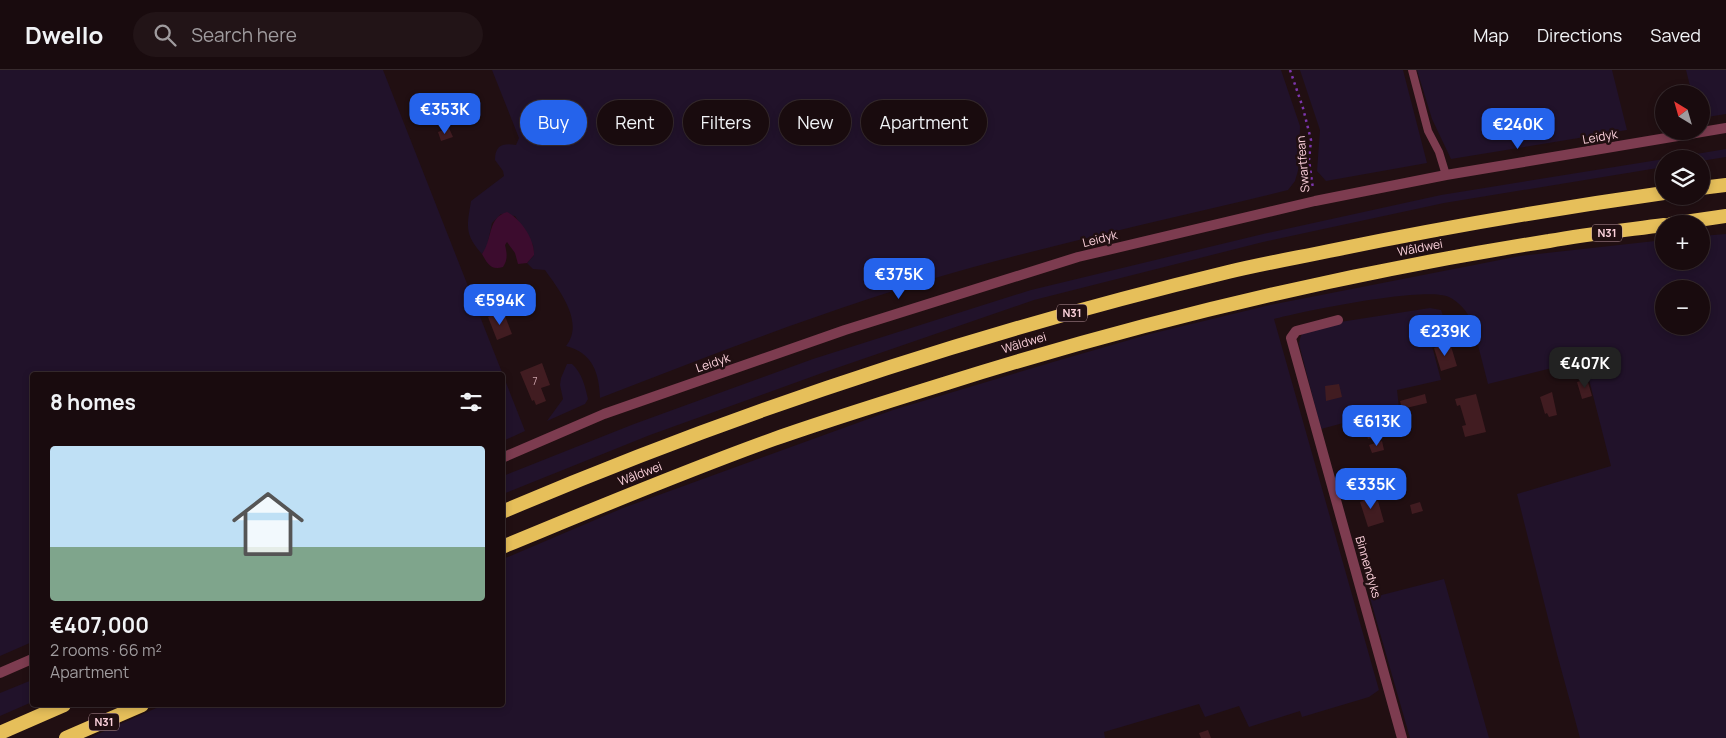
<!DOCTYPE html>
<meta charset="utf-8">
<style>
body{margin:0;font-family:Manrope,sans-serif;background:#221417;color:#f1f3f6;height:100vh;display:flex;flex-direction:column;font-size:19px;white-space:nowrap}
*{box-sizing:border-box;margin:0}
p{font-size:16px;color:#9f9b9e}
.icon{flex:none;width:28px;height:28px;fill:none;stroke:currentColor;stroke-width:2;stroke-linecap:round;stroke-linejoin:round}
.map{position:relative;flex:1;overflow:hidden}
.side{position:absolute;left:30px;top:302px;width:475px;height:335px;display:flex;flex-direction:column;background:#190b0e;border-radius:5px;box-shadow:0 2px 8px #0003,0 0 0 1px #372b2e}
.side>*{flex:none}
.hud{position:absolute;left:520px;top:30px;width:475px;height:45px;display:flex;gap:10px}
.needle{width:32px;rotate:323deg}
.fabs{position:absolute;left:1655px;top:15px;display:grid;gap:10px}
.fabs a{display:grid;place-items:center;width:55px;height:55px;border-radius:50%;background:#190b0e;box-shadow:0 2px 8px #0003,0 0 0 1px #372b2e;font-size:25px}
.price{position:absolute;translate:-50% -42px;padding:0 11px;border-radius:10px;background:#2563eb;color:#fff;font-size:16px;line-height:32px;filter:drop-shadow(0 1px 2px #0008)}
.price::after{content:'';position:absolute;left:50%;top:30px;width:15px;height:11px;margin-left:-8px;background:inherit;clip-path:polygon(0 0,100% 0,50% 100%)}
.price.current{background:#222;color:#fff}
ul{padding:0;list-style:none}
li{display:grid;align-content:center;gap:10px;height:265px;padding:0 20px}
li+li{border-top:1px solid #372b2e}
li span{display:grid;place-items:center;height:155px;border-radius:5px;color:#555}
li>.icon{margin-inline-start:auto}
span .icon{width:90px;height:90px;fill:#fffc;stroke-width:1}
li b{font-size:21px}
h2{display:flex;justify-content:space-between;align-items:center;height:60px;padding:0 20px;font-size:21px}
.pill{padding:0 18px;border-radius:22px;background:#190b0e;box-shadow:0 2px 8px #0003,0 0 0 1px #372b2e;font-size:18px;line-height:45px}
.pill.current{background:#2563eb;color:#fff}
header{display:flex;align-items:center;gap:30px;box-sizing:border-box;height:70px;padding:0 25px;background:#190b0e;border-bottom:1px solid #372b2e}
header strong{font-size:24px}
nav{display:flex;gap:28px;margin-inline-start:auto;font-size:18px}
.search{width:350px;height:45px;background:#221417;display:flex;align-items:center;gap:12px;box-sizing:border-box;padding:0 18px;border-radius:28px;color:#9f9b9e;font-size:19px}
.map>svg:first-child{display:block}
.green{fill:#21122a;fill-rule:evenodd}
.water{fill:#3c0c2e}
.building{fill:#411c21}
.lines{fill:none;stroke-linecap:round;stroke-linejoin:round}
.path{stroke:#7c36ac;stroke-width:2.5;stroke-dasharray:2.5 4;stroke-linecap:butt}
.service{stroke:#7d3c50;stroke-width:8}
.minor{stroke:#7d3c50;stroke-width:10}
.trunk{stroke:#e6bf5a;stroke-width:14}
.labels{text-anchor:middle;stroke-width:5;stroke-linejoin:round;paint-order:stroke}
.number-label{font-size:10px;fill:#cda4ac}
.shield{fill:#210f12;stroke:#ba979f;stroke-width:1}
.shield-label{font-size:11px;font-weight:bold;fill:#fcd1db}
.street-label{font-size:12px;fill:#fcd1db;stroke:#210f12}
</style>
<header>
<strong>Dwello</strong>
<div class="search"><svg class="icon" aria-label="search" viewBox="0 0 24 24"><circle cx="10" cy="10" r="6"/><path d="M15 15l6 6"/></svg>Search here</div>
<nav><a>Map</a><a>Directions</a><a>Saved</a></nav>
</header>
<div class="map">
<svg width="1726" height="668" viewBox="0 0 1726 668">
<rect width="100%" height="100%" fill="#210f12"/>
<path class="green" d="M0 0H383L525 361 503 371 502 305H32V572L0 586Z
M492 0H1281L1300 56 1299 97 1295 111 1288 120C1182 146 1075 169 970 198 844 233 721 281 600 328 599 303 593 283 566 276 585 252 559 220 545 200L533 199 527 193 534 185 533 175 515 146 501 144 492 153 487 177 482 184C464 164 467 156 471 131L504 106 503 101 495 90C495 75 503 73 516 75L519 68Z
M1300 0H1403L1427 93 1326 111 1317 101 1320 60Z
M1417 0H1612L1627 60 1451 89 1432 49Z
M1686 0H1726V44L1701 48V24H1692Z
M1726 79V87L1701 91V89H1666Z
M1664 89V97L1444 133 1263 172 1034 230 822 303 650 365 503 424V406L634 354 813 289 1031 220 1263 164 1441 125Z
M1726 164V668H1580L1557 584 1517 424 1611 396 1584 290 1488 314 1472 252C1467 241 1459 232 1449 227 1424 216 1305 241 1274 249L1379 620 1369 627 1302 647 1300 641 1249 657 1239 636 1205 647 1199 634 1104 662 1105 668H89L163 635H502L503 489 623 438 893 340 1053 292 1150 264 1270 235 1520 186 1664 170V191H1701V166ZM1664 219H1701V256H1664Z
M1430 238 1441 240 1452 271 1432 276 1441 310 1397 320 1399 338 1321 359 1299 274C1300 267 1302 262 1308 257Z
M567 294H572C582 303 585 316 588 329L585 334 547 351 563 329 560 315 561 308Z
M1444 509 1489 668H1410L1370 528Z
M32 610V632L0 646V623Z"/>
<path class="water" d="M507 142C521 149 535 170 534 185L527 193 518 194 515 183 507 172 505 175C507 183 508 190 503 197 491 201 487 193 482 184 493 169 487 148 507 142Z"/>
<path class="building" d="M449 58 453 67 441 71 438 62Z
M494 232 498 240 483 246 479 238Z
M501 242 505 246 512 264 497 270 488 247Z
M1450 273 1457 296 1441 301 1434 278Z
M542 293 550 315 541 318 546 331 536 335 534 330 532 331 520 302Z
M1587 309 1592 326 1582 329 1577 312Z
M1339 314 1342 327 1326 331 1325 316Z
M1552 322 1557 345 1549 347 1547 343 1545 344 1540 327Z
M1425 324 1427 333 1402 339 1400 331Z
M1476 324 1486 362 1465 367 1462 356 1466 355 1460 335 1457 336 1455 329Z
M1380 347 1385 364 1368 369 1363 352Z
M1382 371 1384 380 1372 383 1369 375Z
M1372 422 1375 432 1378 431 1384 452 1368 457 1360 432 1363 431 1361 425Z
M1420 432 1423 441 1412 444 1410 435Z
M1208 660 1211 668H1201L1199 663Z"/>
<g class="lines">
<path class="path" d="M1290 0 1303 38 1311 70 1309 90 1313 119"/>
<path class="service" d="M1412 0 1428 61 1439 82 1446 105"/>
<path class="minor" d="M1338 250 1296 261 1291 268 1402 668
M502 388 604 344 845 260 1078 187 1315 131 1446 105 1726 58
M0 603 32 589"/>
<path class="trunk" d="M1701 118 1726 115
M1671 154 1726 146
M502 442C736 342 980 262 1228 202 1261 194 1295 188 1329 181 1440 158 1551 139 1664 123
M502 477C592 440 682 402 774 369 831 349 889 331 947 313 1144 251 1345 203 1549 171 1587 164 1626 160 1664 155
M0 663 64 635
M66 668 142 635"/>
</g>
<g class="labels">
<g class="number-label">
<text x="535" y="315">7</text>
</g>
<g class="shield">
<rect x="1592" y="154.5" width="30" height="17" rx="4"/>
<rect x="1057" y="234.5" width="30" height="17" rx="4"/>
<rect x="89" y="643.5" width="30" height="17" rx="4"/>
</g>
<g class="shield-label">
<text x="1607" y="167">N31</text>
<text x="1072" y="247">N31</text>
<text x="104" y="656">N31</text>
</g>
<g class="street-label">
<text transform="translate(1600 67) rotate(-10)" y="4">Leidyk</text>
<text transform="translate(1303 94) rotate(-95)" y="4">Swartfean</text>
<text transform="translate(1100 169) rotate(-14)" y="4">Leidyk</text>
<text transform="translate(1420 178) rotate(-11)" y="4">Wâldwei</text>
<text transform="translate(1024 273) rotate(-17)" y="4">Wâldwei</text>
<text transform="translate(713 293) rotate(-19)" y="4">Leidyk</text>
<text transform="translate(640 404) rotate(-21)" y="4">Wâldwei</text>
<text transform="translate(1368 497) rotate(74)" y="4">Binnendyks</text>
</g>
</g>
</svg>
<div class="fabs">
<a><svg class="needle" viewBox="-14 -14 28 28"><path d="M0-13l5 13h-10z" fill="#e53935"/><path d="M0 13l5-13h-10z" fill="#9f9b9e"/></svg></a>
<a><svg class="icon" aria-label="layers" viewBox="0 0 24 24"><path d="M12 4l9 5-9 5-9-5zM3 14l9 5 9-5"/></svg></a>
<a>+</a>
<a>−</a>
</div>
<b class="price" style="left:445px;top:65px">€353K</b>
<b class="price" style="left:1518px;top:80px">€240K</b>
<b class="price" style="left:899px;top:230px">€375K</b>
<b class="price" style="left:500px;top:256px">€594K</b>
<b class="price" style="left:1445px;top:287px">€239K</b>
<b class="price current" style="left:1585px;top:319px">€407K</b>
<b class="price" style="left:1377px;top:377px">€613K</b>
<b class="price" style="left:1371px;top:440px">€335K</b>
<div class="hud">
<a class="pill current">Buy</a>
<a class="pill">Rent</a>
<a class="pill">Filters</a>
<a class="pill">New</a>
<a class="pill">Apartment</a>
</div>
<section class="side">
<h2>8 homes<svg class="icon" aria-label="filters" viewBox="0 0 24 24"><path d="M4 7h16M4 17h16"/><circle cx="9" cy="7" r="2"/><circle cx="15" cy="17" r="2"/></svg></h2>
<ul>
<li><span style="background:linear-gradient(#bfe0f5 65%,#7fa58c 0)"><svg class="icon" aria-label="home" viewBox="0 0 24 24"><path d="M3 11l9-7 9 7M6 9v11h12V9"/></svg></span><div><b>€407,000</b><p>2 rooms · 66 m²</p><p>Apartment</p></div></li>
</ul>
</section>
</div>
